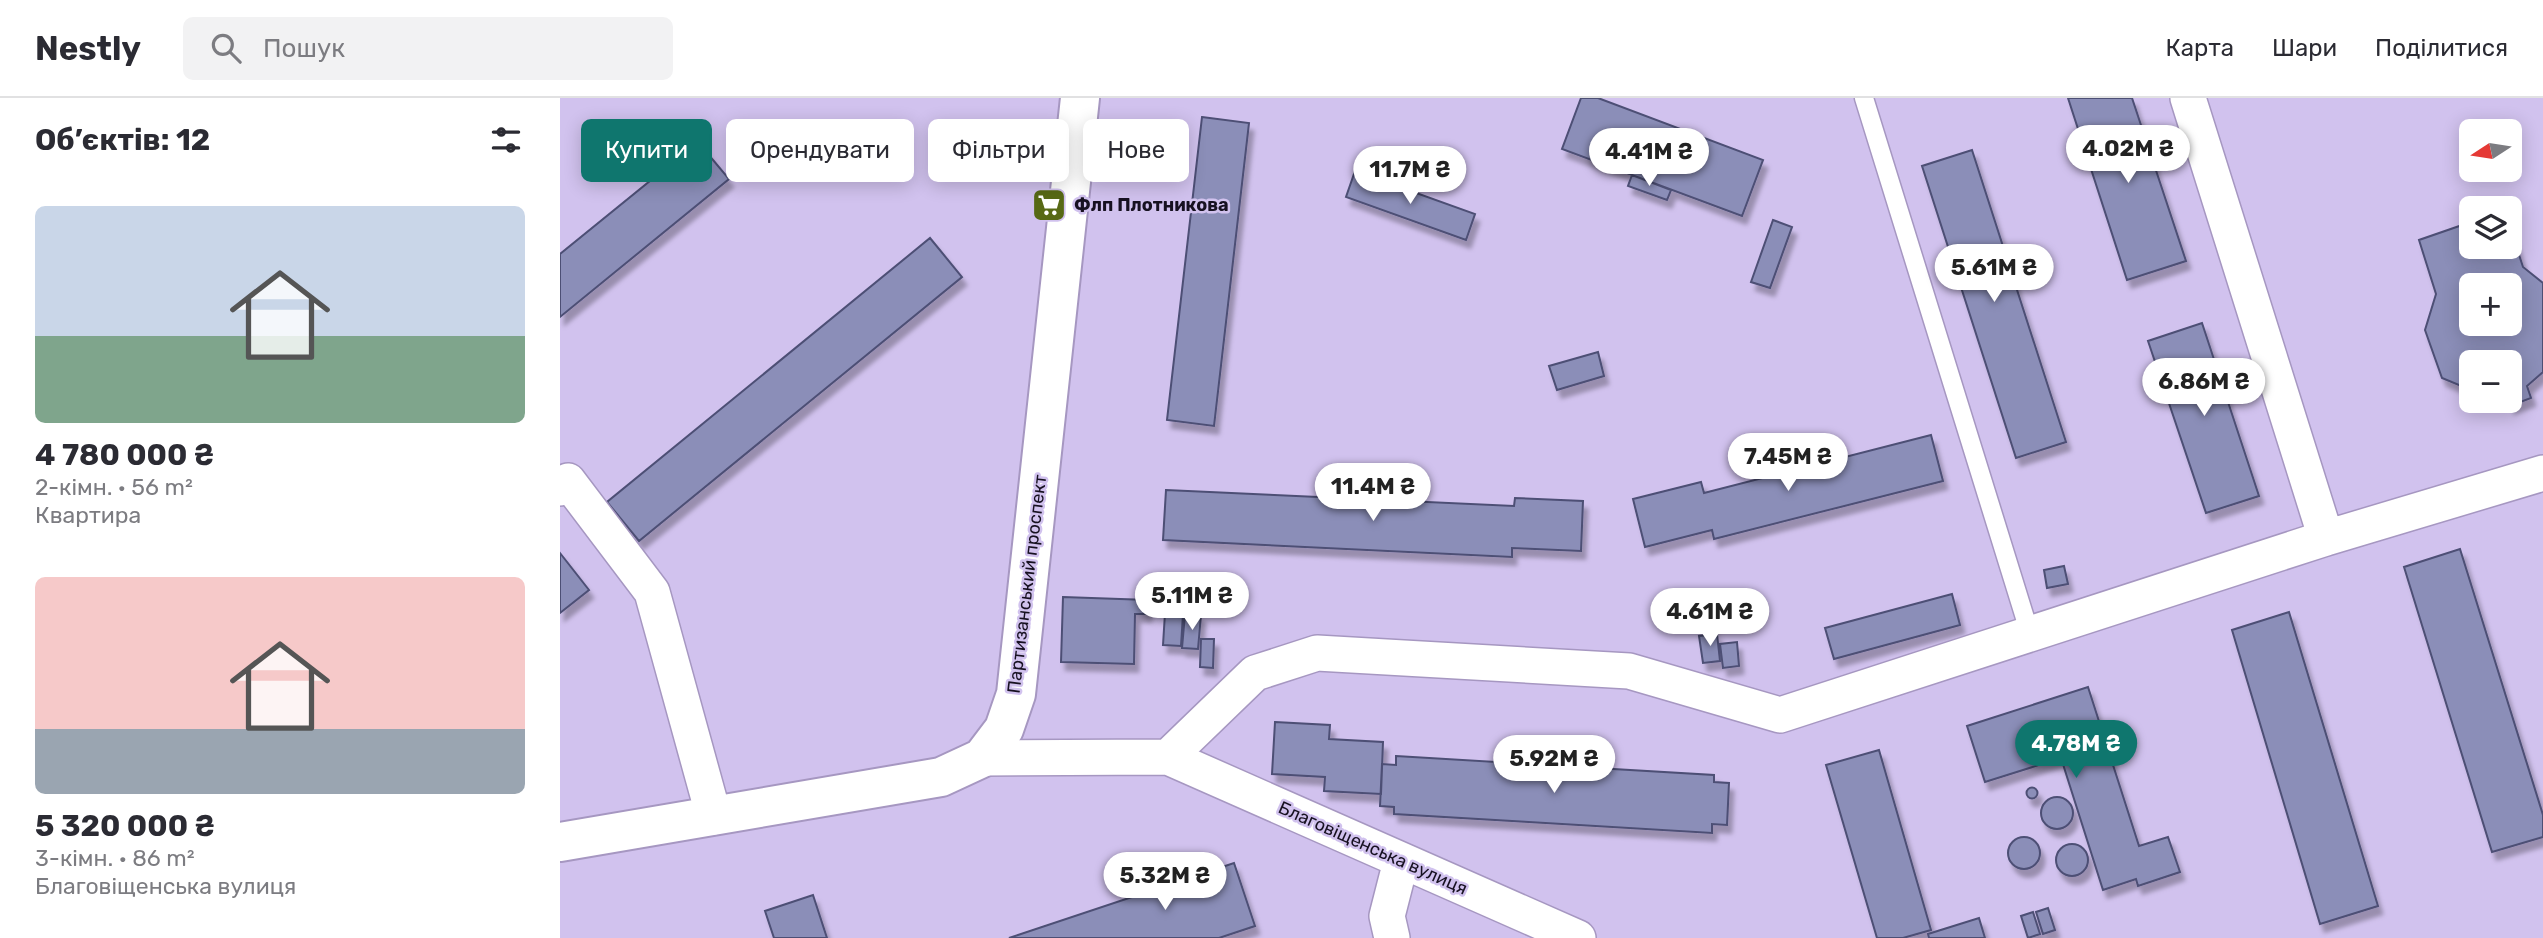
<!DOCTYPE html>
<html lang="uk">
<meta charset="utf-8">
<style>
body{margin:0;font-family:Rubik,sans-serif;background:#f2f2f3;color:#2b2b33;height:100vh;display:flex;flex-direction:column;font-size:26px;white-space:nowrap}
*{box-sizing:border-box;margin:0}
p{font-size:23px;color:#7c7c81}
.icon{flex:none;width:38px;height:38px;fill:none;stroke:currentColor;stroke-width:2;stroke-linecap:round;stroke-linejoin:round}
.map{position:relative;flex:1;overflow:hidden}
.details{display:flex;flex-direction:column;background:#fff;width:560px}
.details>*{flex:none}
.hud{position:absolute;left:21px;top:21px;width:665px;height:63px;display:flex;gap:14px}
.needle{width:46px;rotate:258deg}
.controls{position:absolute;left:1899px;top:21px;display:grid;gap:14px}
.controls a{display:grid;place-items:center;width:63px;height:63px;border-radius:10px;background:#fff;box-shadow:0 4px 18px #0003;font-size:35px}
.price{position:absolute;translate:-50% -60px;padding:0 16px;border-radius:24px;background:#fff;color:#222;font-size:23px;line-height:46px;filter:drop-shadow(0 2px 4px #0008)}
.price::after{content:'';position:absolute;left:50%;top:42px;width:21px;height:16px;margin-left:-10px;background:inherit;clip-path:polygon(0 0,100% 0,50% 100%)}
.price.active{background:#0f766e;color:#fff}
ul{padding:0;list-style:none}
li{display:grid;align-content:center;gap:14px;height:371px;padding:0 35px}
li span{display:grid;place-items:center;height:217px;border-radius:10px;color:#555}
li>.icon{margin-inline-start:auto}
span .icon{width:126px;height:126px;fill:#fffc;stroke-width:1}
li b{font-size:30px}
h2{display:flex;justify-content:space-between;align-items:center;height:84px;padding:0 35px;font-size:30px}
.chip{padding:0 24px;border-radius:10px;background:#fff;box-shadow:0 4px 18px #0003;font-size:24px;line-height:63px}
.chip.active{background:#0f766e;color:#fff}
header{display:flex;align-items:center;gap:42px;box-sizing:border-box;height:98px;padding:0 35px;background:#fff;border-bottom:2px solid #e1e1e2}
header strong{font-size:33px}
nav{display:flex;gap:38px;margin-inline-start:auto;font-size:24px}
.search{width:490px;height:63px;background:#f2f2f3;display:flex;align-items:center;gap:18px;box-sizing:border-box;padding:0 24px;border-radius:10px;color:#7c7c81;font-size:26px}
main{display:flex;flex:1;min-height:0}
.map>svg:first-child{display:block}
.building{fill:#8b8eb8;stroke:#4d4f75;stroke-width:2;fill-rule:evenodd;filter:url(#shadow)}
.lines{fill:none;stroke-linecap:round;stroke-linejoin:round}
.service-casing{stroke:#a697c1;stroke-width:21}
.minor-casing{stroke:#a697c1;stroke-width:38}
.tertiary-casing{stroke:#a697c1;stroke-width:42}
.service{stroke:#fff;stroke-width:18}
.minor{stroke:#fff;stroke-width:35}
.tertiary{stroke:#fff;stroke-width:38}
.labels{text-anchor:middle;stroke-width:5;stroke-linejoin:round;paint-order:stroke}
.poi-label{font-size:18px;font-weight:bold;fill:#171121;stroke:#d1c2ee;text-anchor:start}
.street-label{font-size:18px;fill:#171121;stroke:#d1c2ee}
</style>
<header>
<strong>Nestly</strong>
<div class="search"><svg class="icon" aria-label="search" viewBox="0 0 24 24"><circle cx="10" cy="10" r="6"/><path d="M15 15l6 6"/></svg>Пошук</div>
<nav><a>Карта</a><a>Шари</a><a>Поділитися</a></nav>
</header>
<main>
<section class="details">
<h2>Об’єктів: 12<svg class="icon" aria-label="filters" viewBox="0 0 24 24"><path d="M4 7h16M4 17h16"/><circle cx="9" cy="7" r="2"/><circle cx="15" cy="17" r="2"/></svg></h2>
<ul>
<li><span style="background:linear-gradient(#c9d6e8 60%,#7fa58c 0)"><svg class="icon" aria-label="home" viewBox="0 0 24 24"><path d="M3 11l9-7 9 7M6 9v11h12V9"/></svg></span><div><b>4 780 000 ₴</b><p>2-кімн. · 56 m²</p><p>Квартира</p></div></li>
<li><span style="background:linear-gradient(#f6c9c9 70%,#9aa5b1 0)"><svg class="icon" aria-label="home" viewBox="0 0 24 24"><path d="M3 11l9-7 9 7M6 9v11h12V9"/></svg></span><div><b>5 320 000 ₴</b><p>3-кімн. · 86 m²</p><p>Благовіщенська вулиця</p></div></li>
</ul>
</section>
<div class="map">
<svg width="1983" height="840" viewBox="0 0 1983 840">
<defs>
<filter id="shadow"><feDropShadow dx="4.5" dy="8" stdDeviation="2" flood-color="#0004"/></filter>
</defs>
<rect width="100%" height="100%" fill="#d1c2ee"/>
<path class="building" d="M1021 0H1038L1203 62 1182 118 1002 51Z
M1508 0H1572L1626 163 1567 182Z
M642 19 689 25 654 328 607 322Z
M138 44 169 81 0 219V156Z
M1412 52 1506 344 1456 360 1362 68Z
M795 73 915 116 906 142 786 99Z
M1072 77 1111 92 1107 102 1068 88Z
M1213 122 1232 129 1210 190 1191 184Z
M1911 124V149H1950V129L1963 169 1983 185V274L1967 288 1971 300 1950 308V264H1911V292L1882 280 1865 232 1876 196 1859 142ZM1911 187H1950V226H1911Z
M370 140 402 179 79 443 47 404Z
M1642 225 1699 398 1646 415 1588 243Z
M1038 254 1044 278 997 292 989 268Z
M1371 337 1383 383 1154 441 1152 432 1085 449 1073 401 1141 384 1144 395Z
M606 392 954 408 955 400 1023 403 1021 453 952 450V459L603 442Z
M1900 451 1983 717V739L1932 754 1844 469Z
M0 455 29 492 0 515Z
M1504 468 1508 486 1487 490 1484 472Z
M1392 496 1400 527 1274 561 1265 530Z
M503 499 588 502 587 516H575L574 566 501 564Z
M1729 514 1818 808 1760 826 1672 532Z
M605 515 623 516 621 548 603 547Z
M625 516 641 517 638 551 622 550Z
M1157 536 1160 563 1143 565 1139 538Z
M641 541H654L653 570 640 569Z
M1177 544 1179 568 1163 570 1160 546Z
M1528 589 1579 748 1608 739 1620 774 1578 788 1576 781 1543 792 1501 660 1425 684 1407 628Z
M715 624 770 627 769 641 823 644 821 696 764 693 765 679 712 676Z
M1319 652 1371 832 1343 840H1317L1266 667Z
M836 658 1154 677V684L1169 685 1167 727 1152 726V735L834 716V709L820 708 822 666 836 667Z
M1466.5 695a5.5 5.5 0 1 1 11 0a5.5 5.5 0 1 1-11 0Z
M1481 715a16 16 0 1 1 32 0a16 16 0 1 1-32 0Z
M1448 755a16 16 0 1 1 32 0a16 16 0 1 1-32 0Z
M1496 762a16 16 0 1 1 32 0a16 16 0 1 1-32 0Z
M674 765 695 828 659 840H449Z
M253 797 267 840H214L205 813Z
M1488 810 1495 832 1483 836 1476 814Z
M1473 814 1480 836 1468 840 1461 818Z
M1419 820 1425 840H1369L1368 836Z"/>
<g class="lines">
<g class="service-casing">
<path id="service" d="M1304 0 1470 536"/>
</g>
<g class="minor-casing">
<path id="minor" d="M1628 0 1766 440
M0 390 8 383 92 494 154 719
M608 659 1018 840
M422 660 608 659 695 575 757 555 1069 573 1220 617 1766 440 1983 375
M832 840 827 818 841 763"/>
</g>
<g class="tertiary-casing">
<path id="tertiary" d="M0 744 381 679 422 660 444 631 456 596 520 0"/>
</g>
<use href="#service" class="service"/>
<use href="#minor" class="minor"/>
<use href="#tertiary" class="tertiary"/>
</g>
<defs>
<g id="supermarket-square" transform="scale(1.75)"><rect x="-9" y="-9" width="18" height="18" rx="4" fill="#576915" stroke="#d1c2ee"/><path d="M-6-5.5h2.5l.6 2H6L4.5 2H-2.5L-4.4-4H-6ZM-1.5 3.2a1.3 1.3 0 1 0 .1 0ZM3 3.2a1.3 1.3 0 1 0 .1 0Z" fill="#fff"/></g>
</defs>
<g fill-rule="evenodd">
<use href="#supermarket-square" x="489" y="107"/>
</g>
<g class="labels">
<g class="poi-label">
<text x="514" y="113">Флп Плотникова</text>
</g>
<g class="street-label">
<text transform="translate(467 486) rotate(-83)" y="6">Партизанський проспект</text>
<text transform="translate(813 750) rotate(24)" y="6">Благовіщенська вулиця</text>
</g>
</g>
</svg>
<div class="controls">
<a><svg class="needle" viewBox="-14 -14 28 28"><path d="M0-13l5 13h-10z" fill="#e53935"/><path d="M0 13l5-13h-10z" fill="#7c7c81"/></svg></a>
<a><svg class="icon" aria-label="layers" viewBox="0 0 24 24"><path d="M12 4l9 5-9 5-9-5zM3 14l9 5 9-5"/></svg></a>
<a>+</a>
<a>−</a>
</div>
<b class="price" style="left:1568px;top:87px">4.02M ₴</b>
<b class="price" style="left:1089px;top:90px">4.41M ₴</b>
<b class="price" style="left:850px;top:108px">11.7M ₴</b>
<b class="price" style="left:1434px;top:206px">5.61M ₴</b>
<b class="price" style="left:1644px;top:320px">6.86M ₴</b>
<b class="price" style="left:1228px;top:395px">7.45M ₴</b>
<b class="price" style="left:813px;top:425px">11.4M ₴</b>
<b class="price" style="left:632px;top:534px">5.11M ₴</b>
<b class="price" style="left:1150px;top:550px">4.61M ₴</b>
<b class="price active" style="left:1516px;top:682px">4.78M ₴</b>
<b class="price" style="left:994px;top:697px">5.92M ₴</b>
<b class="price" style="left:605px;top:814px">5.32M ₴</b>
<div class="hud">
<a class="chip active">Купити</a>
<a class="chip">Орендувати</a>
<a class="chip">Фільтри</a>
<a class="chip">Нове</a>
</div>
</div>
</main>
